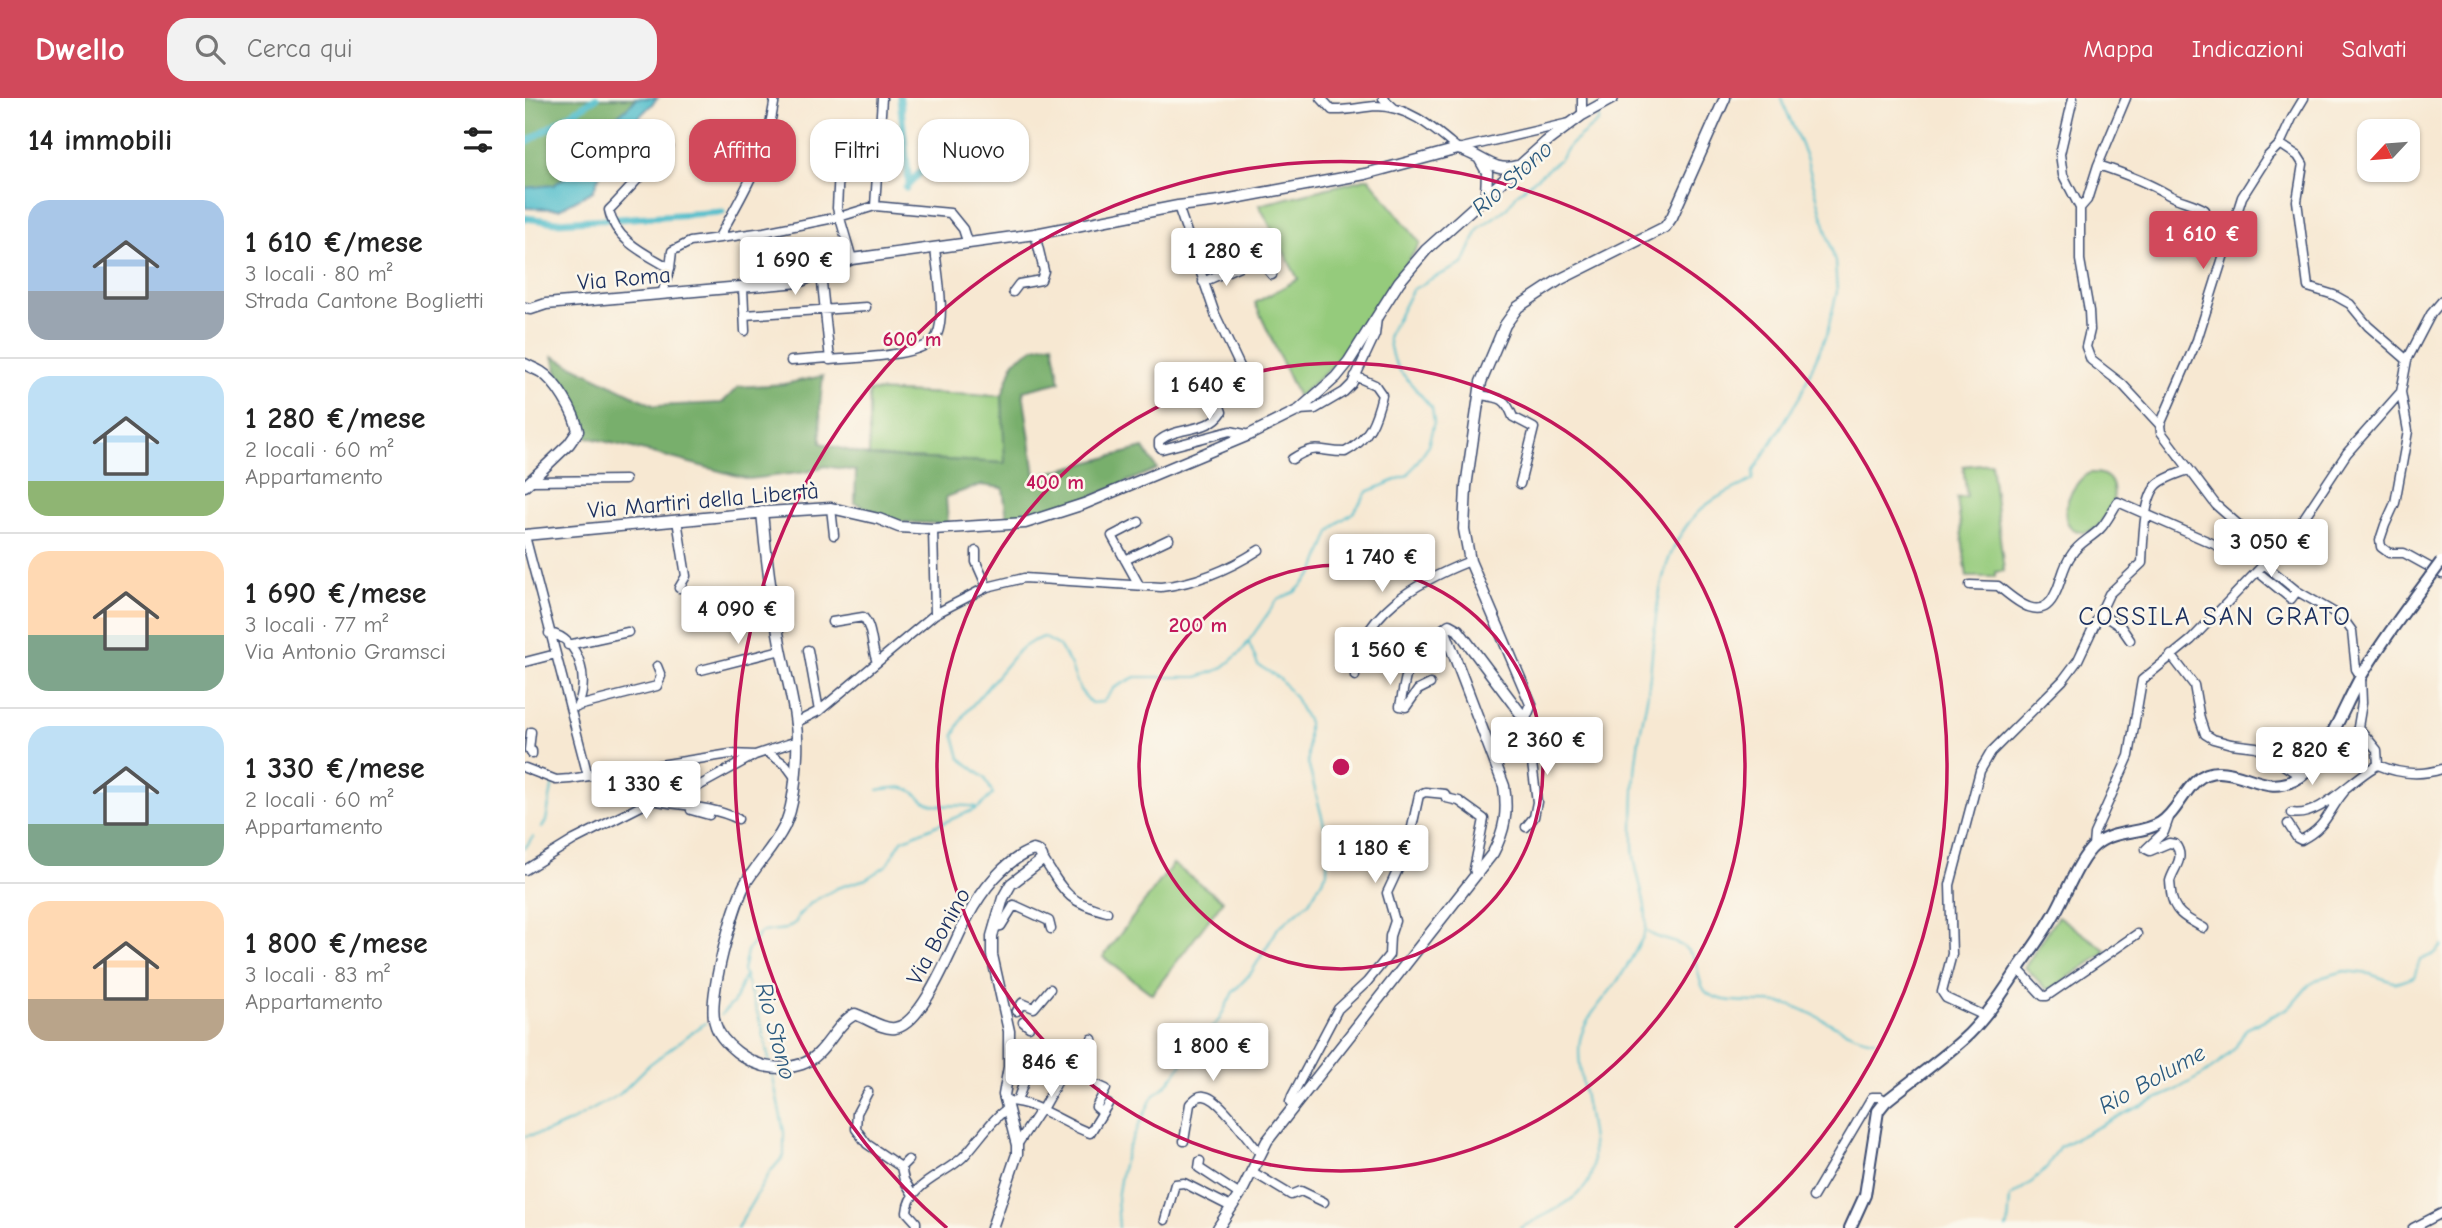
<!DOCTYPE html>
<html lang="it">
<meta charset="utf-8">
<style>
body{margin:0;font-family:"Comic Neue",sans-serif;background:#f2f2f2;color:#222;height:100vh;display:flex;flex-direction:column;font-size:26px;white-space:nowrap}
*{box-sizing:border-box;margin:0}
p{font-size:23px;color:#767676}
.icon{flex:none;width:38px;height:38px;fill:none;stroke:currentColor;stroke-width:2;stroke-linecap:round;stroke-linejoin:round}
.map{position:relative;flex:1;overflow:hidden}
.drawer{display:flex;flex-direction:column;background:#fff;width:525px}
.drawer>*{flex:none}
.banner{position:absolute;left:21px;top:21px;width:665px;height:63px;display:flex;gap:14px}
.needle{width:46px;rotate:244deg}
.tools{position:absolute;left:1832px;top:21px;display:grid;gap:14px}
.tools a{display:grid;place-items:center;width:63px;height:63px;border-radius:14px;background:#fff;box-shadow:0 2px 5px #0004;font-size:35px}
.price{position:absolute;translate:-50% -60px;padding:0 16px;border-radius:7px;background:#fff;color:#222;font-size:23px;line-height:46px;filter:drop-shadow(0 2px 4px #0008)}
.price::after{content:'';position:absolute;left:50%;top:42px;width:21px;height:16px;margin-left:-10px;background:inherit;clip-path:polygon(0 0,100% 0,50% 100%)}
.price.selected{background:#d1495b;color:#fff}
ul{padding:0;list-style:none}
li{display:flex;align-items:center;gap:21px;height:175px;padding:0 28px}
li+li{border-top:2px solid #e0e0e0}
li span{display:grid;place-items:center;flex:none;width:196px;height:140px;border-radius:21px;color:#555}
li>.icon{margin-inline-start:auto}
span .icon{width:84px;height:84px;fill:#fffc;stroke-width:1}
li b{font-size:30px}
h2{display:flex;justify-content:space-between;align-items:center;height:84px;padding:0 28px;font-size:30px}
.chip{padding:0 24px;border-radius:21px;background:#fff;box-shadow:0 2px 5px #0004;font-size:24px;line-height:63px}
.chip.selected{background:#d1495b;color:#fff}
header{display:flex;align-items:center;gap:42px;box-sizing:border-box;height:98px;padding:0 35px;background:#d1495b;color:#fff}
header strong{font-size:33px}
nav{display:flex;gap:38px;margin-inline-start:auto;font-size:24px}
.search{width:490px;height:63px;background:#f2f2f2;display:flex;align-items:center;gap:18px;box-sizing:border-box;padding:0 24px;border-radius:21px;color:#767676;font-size:26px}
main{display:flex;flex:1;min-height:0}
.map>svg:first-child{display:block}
.green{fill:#95cb7c;stroke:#587d6d;stroke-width:2}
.forest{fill:#78af6c;stroke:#4a6f65;stroke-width:2}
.water{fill:#51bdcb;stroke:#367694;stroke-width:2}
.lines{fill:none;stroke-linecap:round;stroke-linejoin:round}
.stream{stroke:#51bdcb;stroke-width:2}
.canal{stroke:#51bdcb;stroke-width:7}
.minor-casing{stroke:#3c4b6f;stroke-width:11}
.tertiary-casing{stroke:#3c4b6f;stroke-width:13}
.secondary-casing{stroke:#3c4b6f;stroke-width:14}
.minor{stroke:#fff;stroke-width:8}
.tertiary{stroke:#fff;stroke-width:10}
.secondary{stroke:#fff;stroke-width:10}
.secondary-bridge-casing{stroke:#3c4b6f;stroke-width:14;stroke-linecap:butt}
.secondary-bridge{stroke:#fff;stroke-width:10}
.ring{fill:none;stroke:#c2185b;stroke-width:3.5}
.labels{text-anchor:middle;stroke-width:5;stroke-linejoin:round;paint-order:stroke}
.street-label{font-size:23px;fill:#1b2f5e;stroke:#fbf7ec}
.water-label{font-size:24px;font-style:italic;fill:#2b5a7f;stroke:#fbf7ec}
.quarter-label{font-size:26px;letter-spacing:2px;fill:#1b2f5e;stroke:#fbf7ec}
.centre{fill:#c2185b;stroke:#fbf7ec;stroke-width:3.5}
.ring-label{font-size:21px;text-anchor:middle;font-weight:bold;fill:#c2185b;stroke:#fbf7ec;stroke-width:5;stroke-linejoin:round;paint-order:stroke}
</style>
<header>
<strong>Dwello</strong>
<div class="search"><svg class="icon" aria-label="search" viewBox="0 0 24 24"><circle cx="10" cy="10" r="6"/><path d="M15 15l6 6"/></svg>Cerca qui</div>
<nav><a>Mappa</a><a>Indicazioni</a><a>Salvati</a></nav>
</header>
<main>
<section class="drawer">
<h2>14 immobili<svg class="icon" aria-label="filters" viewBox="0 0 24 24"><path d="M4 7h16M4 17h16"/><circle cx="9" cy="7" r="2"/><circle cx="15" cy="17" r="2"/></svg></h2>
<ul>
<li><span style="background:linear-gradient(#a9c7e8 65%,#9aa5b1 0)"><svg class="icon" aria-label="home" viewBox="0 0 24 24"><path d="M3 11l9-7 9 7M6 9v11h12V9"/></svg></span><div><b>1 610 €/mese</b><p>3 locali · 80 m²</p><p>Strada Cantone Boglietti</p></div></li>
<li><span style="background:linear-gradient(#bfe0f5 75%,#8fb573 0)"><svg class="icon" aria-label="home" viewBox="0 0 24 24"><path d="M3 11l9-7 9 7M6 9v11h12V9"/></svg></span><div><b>1 280 €/mese</b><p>2 locali · 60 m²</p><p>Appartamento</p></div></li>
<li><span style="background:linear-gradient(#ffd9b3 60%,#7fa58c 0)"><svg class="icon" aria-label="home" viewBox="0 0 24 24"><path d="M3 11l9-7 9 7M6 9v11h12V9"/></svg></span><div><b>1 690 €/mese</b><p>3 locali · 77 m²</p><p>Via Antonio Gramsci</p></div></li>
<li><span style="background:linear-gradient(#bfe0f5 70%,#7fa58c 0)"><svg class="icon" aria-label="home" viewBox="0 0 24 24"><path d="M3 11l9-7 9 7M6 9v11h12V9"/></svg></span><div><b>1 330 €/mese</b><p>2 locali · 60 m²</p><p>Appartamento</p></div></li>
<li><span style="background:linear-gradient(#ffd9b3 70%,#b9a48a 0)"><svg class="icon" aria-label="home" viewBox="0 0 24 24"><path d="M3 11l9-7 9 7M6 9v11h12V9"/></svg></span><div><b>1 800 €/mese</b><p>3 locali · 83 m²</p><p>Appartamento</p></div></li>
</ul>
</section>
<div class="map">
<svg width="1917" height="1130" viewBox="0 0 1917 1130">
<rect width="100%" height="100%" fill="#fbf7ec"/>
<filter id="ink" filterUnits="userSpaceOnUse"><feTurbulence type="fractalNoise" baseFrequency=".0143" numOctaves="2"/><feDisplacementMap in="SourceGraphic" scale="14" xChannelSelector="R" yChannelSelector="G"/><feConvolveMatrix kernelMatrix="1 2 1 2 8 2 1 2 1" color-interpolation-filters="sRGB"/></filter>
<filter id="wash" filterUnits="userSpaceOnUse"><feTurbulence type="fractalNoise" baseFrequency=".00686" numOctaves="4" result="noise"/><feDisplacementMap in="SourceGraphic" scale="28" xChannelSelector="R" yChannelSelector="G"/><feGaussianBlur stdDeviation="1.57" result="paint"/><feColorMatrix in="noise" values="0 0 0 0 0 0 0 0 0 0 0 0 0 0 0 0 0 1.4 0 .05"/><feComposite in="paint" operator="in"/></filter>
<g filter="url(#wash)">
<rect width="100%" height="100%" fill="#f7e8d2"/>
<path class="green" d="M844 80 895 145 823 255 773 299 730 205 773 181 734 107Z
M344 293 477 298 481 365 344 358Z
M1466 365 1479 473 1470 474V479H1442L1432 400 1442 399 1438 368Z
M1565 375C1609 372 1583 438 1557 434 1525 429 1546 383 1565 375Z
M648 766 698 803 627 896 578 859Z
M1533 818 1582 853 1525 892 1520 890 1500 869Z"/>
<path class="forest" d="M0 0H112L59 55 57 68 29 87 3 90H0Z
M528 245 535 284 498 293 510 377 515 383H521L522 375 619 350 632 371 530 414 482 421 478 390 455 387 421 399 423 426 376 424 330 405 331 373 300 368 282 374 224 381 128 355 61 339 57 318 35 284 28 258 130 308 197 305 213 289 259 286 298 278 295 307 296 345 344 358 480 365 477 298 489 263 510 249Z"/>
<path class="water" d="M112 0H133L95 38 81 62 68 93 34 111 0 110V90L29 87 56 68C64 31 89 25 112 0Z
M477 64 488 66 494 82 486 83 480 79 472 81 467 87 463 86 460 78 463 68Z"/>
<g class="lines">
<path class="stream" d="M353 692C367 690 380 686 391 696 396 699 399 704 405 706 418 710 435 705 451 709
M17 729 21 723 28 684
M0 750 8 739
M1123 834C1137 845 1157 840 1168 859 1175 869 1172 885 1181 894 1196 908 1235 902 1254 905 1288 910 1315 937 1349 942
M196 917 209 904 220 877
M245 966 237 929 218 873 222 853 236 834 261 831 271 824 273 818 287 804 312 790 341 781 362 767 377 742 453 710 468 696 460 680 435 660 429 637 439 617 494 552 508 543 519 539 535 549 545 566 555 592 566 605 578 604 589 590 610 579H673L696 571 716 554 753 501 770 494 789 475 805 434 814 424 829 414 842 394 883 377 903 348 909 324 907 310 875 273 867 258 863 239 887 192 906 181 938 166 954 130 982 110 992 96 1035 61 1046 46 1074 23V12
M0 1038 22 1034 45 1024 95 996 125 966 180 925
M212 1130 245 1074 259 1058V1034L247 975
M594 1130 592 1100 597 1071 603 1050 627 1000 644 984 671 947 694 922 708 894 726 875 753 830 784 804 802 774 803 742 783 665V624L770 600 754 580 733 567 723 543
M995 1130C1016 1119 1042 1108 1058 1091 1085 1064 1048 982 1055 942 1059 922 1076 905 1088 889 1098 876 1106 862 1113 848 1116 842 1121 836 1121 829 1123 800 1108 774 1108 746 1108 717 1108 685 1112 656 1114 635 1120 615 1123 594 1131 536 1127 470 1166 422 1183 401 1205 393 1228 382L1229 373 1275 298 1302 235 1312 194 1310 164 1281 59 1256 0
M1481 1130 1483 1128 1485 1099 1508 1083 1522 1069 1534 1049 1598 1016 1649 993 1679 976 1693 966 1710 950 1721 931 1765 909 1784 887 1798 879 1820 873 1845 876 1871 885 1889 879 1895 862 1909 856 1917 848"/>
<path class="canal" d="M375 0 384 86 381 90
M0 45 71 0
M384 86 403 66 432 53
M0 120 32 124 83 121
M92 121 197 114"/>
</g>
</g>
<g filter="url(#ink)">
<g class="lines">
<g class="minor-casing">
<path id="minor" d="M796 0 807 12C822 13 836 9 851 8 884 8 909 31 933 51L1044 25
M858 0 869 10
M1057 0V17
M1548 0 1535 56 1538 77 1555 110V162L1564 213 1565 232 1561 249 1566 262 1597 286 1635 327 1636 334 1691 407 1749 458
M1755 46 1773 58 1778 66 1772 103 1783 189 1809 197 1825 206 1843 228 1882 262
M144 49C122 69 105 91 84 112 90 143 121 156 145 170
M1573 67C1598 75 1622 84 1644 97 1655 103 1669 105 1680 112L1678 121
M314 72 312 110 327 161
M350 108 357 0
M653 108 690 216 721 281 719 287 694 293 692 300 697 314C684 335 651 328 634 343V348L637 351 705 333 724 337
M1555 110 1562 102 1573 67 1601 0
M194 139C222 89 241 59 250 0
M237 165 293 158 310 168
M296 175 305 262C327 260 403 259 412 237 421 216 412 173 410 150
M678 184 733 160 747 177
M218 190 220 233
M488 194 494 186 516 182 519 173 510 136
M137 196 145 170 147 153 165 144 239 134 314 119 350 108 425 115 438 131 443 146
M219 217 341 209
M266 263 304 260
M1876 294 1883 333 1870 405 1860 427 1855 442 1856 449 1864 455H1879L1917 476
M954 297C976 300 980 299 988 319L1009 330 995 386
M774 312 790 311 819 294 827 286 850 237 852 220
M1635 327 1672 242 1717 99 1743 58 1755 46 1767 20 1779 0
M767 361C792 345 794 354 820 354 844 342 851 322 857 297L850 287 830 278
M6 383 100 382
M306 410 309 437
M152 422 161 478 154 490
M614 424 587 438 614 487
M408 431 410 516
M0 438 63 678
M451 453V464L462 489
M600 462 644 441
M1733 474 1766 501 1772 493 1740 467
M1445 487 1473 488C1489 501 1516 527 1530 496 1537 483 1537 469 1547 456 1554 445 1566 440 1575 431 1582 424 1587 413 1593 404L1707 454 1719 457
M1772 493 1817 519 1827 533 1831 571 1836 579 1837 605 1833 629 1852 652 1853 667C1874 676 1895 678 1917 671
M1575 515 1596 529 1605 542
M307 524 338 519C348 530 346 550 352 564
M24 535C56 540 65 585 52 609
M43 547 103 534
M283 552 294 613
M1646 557 1669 587 1675 621 1680 636 1688 641 1706 646 1731 649 1775 678
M0 564 31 556
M176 572 256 552
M830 578C832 516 894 483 945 463
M905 586 893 592 881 609 875 608C883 569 882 553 919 531
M53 608 132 588 136 578 132 568
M1001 618 1012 704 1009 719 1001 729
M270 625 294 613 410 516 462 489 499 480 636 489C672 485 703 472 734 452
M6 634 4 652 7 653V656
M242 654 261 667 269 678
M0 670 31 682 45 681 205 656 230 657 272 643
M83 676C99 706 104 693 132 700
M127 702C157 708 186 708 213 721
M166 712 184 717
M1766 715C1795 721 1828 679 1853 667
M1645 717 1639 734 1621 751 1625 753 1644 745 1650 746C1661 760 1649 769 1645 783 1645 784 1646 793 1646 794 1648 815 1662 821 1679 830
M1763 726 1772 740 1776 742C1802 729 1803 713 1819 694
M1568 748 1569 736 1604 658 1617 582 1666 542 1769 435 1822 355 1876 294 1882 262 1906 216 1917 203
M517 759C539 793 541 804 582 814
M0 772 49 742 132 700 170 690 230 657
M469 829 476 828 489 807 524 823 526 831
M1493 871 1518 898H1522L1612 836
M492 913 497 905 509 910 525 891
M1460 918 1421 900 1417 894 1427 856 1425 787 1455 673 1466 654 1538 582 1553 562 1584 496 1617 465C1618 446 1618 399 1633 386 1641 379 1653 376 1663 372
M498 924 504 929
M542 965 549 968 567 941
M572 987 581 991 571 1009 577 1014
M343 994 332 1015 331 1031 342 1046 376 1069
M480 1003C510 1002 538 1026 565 1035L583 1006
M492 1003 502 976
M769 1008 765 1004 767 998 813 911 842 884 864 857 865 838 870 823 862 795 882 752 894 697 900 694 920 696 921 700 934 703 959 721 949 771 951 777
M516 1013 549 954
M659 1043 665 1006C669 1002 673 997 679 998 695 999 723 1042 735 1055
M492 1047 515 1012
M383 1062 376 1069 379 1082 387 1095
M675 1063 674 1070 715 1097
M726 1073 766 1097 776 1093 799 1104
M1288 1099 1347 999H1355L1361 1003
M640 1122 650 1086 659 1085 706 1109
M391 1130V1124L382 1114C384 1086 419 1077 438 1059 451 1046 468 1019 482 1011
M1888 1130 1917 1115"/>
</g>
<g class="tertiary-casing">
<path id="tertiary" d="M954 60 962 74 961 97
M0 210 6 211 21 206 274 184 327 161 510 136 653 108 694 103 840 76 933 51C954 55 969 76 992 68
M0 266C5 269 11 271 16 274 31 283 50 315 53 333L44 346 0 388
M237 414C241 460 247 506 256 551 263 586 274 621 272 656 271 679 269 709 259 729 249 749 232 766 220 786 208 810 182 901 190 925 193 937 203 947 212 954 231 969 253 974 277 966 301 958 308 928 330 916 342 920 358 932 370 930 399 926 429 843 442 820 456 794 479 762 508 752L514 754 517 759 516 763 486 786 478 800 467 838V857L484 933V969L479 997 492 1047V1056L467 1130
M0 437 242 414 306 410 354 421 374 429 408 431 500 425 559 406 724 337 774 312 811 279 824 263 874 184 901 152 1021 44 1057 17 1088 0
M693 1130 717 1093 742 1043 968 755C980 732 983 714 979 688L919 531 924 527 933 532 996 616 1001 618 1006 606 945 463 939 431 941 389 956 284 980 227 993 209 1034 182 1140 129 1147 119 1200 0"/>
</g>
<g class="secondary-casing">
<path id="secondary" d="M1325 1130 1340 1097 1353 1013 1361 1003C1388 981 1419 960 1444 936 1464 916 1480 892 1495 868 1507 851 1520 833 1530 815 1541 796 1554 760 1570 747 1589 731 1615 737 1635 725 1657 712 1663 674 1693 674 1724 674 1743 699 1775 679 1800 662 1821 603 1838 575 1858 542 1881 511 1905 479"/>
</g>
<use href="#minor" class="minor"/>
<use href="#tertiary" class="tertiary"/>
<use href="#secondary" class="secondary"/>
<g class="secondary-bridge-casing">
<path id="secondary-bridge" d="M1905 479 1916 464"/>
</g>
<use href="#secondary-bridge" class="secondary-bridge"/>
</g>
</g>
<g class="ring">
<circle cx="816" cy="669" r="202"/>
<circle cx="816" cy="669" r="404"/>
<path d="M422 1130A606 606 0 1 1 1210 1130"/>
</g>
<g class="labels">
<g class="street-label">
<text transform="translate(99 180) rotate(-5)" y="8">Via Roma</text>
<text transform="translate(178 402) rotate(-5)" y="8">Via Martiri della Libertà</text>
<text transform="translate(413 838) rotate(-61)" y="8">Via Bonino</text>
</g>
<g class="water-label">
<text transform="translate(987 80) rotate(-42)" y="8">Rio Stono</text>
<text transform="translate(251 933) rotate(75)" y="8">Rio Stono</text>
<text transform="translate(1627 981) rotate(-29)" y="8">Rio Bolume</text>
</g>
<g class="quarter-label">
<text x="1690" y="527">COSSILA SAN GRATO</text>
</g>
</g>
<circle cx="816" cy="669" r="10" class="centre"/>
<g class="ring-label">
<text x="387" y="248">600 m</text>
<text x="530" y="391">400 m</text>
<text x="673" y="534">200 m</text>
</g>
</svg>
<div class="tools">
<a><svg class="needle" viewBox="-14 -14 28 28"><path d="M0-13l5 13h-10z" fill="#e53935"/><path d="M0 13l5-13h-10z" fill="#767676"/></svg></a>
</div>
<b class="price selected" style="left:1678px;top:173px">1 610 €</b>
<b class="price" style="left:701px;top:190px">1 280 €</b>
<b class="price" style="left:270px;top:199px">1 690 €</b>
<b class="price" style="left:684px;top:324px">1 640 €</b>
<b class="price" style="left:1746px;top:481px">3 050 €</b>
<b class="price" style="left:857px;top:496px">1 740 €</b>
<b class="price" style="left:213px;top:548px">4 090 €</b>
<b class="price" style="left:865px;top:589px">1 560 €</b>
<b class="price" style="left:1022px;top:679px">2 360 €</b>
<b class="price" style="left:1787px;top:689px">2 820 €</b>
<b class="price" style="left:121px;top:723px">1 330 €</b>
<b class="price" style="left:850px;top:787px">1 180 €</b>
<b class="price" style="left:688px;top:985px">1 800 €</b>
<b class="price" style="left:526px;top:1001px">846 €</b>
<div class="banner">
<a class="chip">Compra</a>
<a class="chip selected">Affitta</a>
<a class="chip">Filtri</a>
<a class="chip">Nuovo</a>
</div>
</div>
</main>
